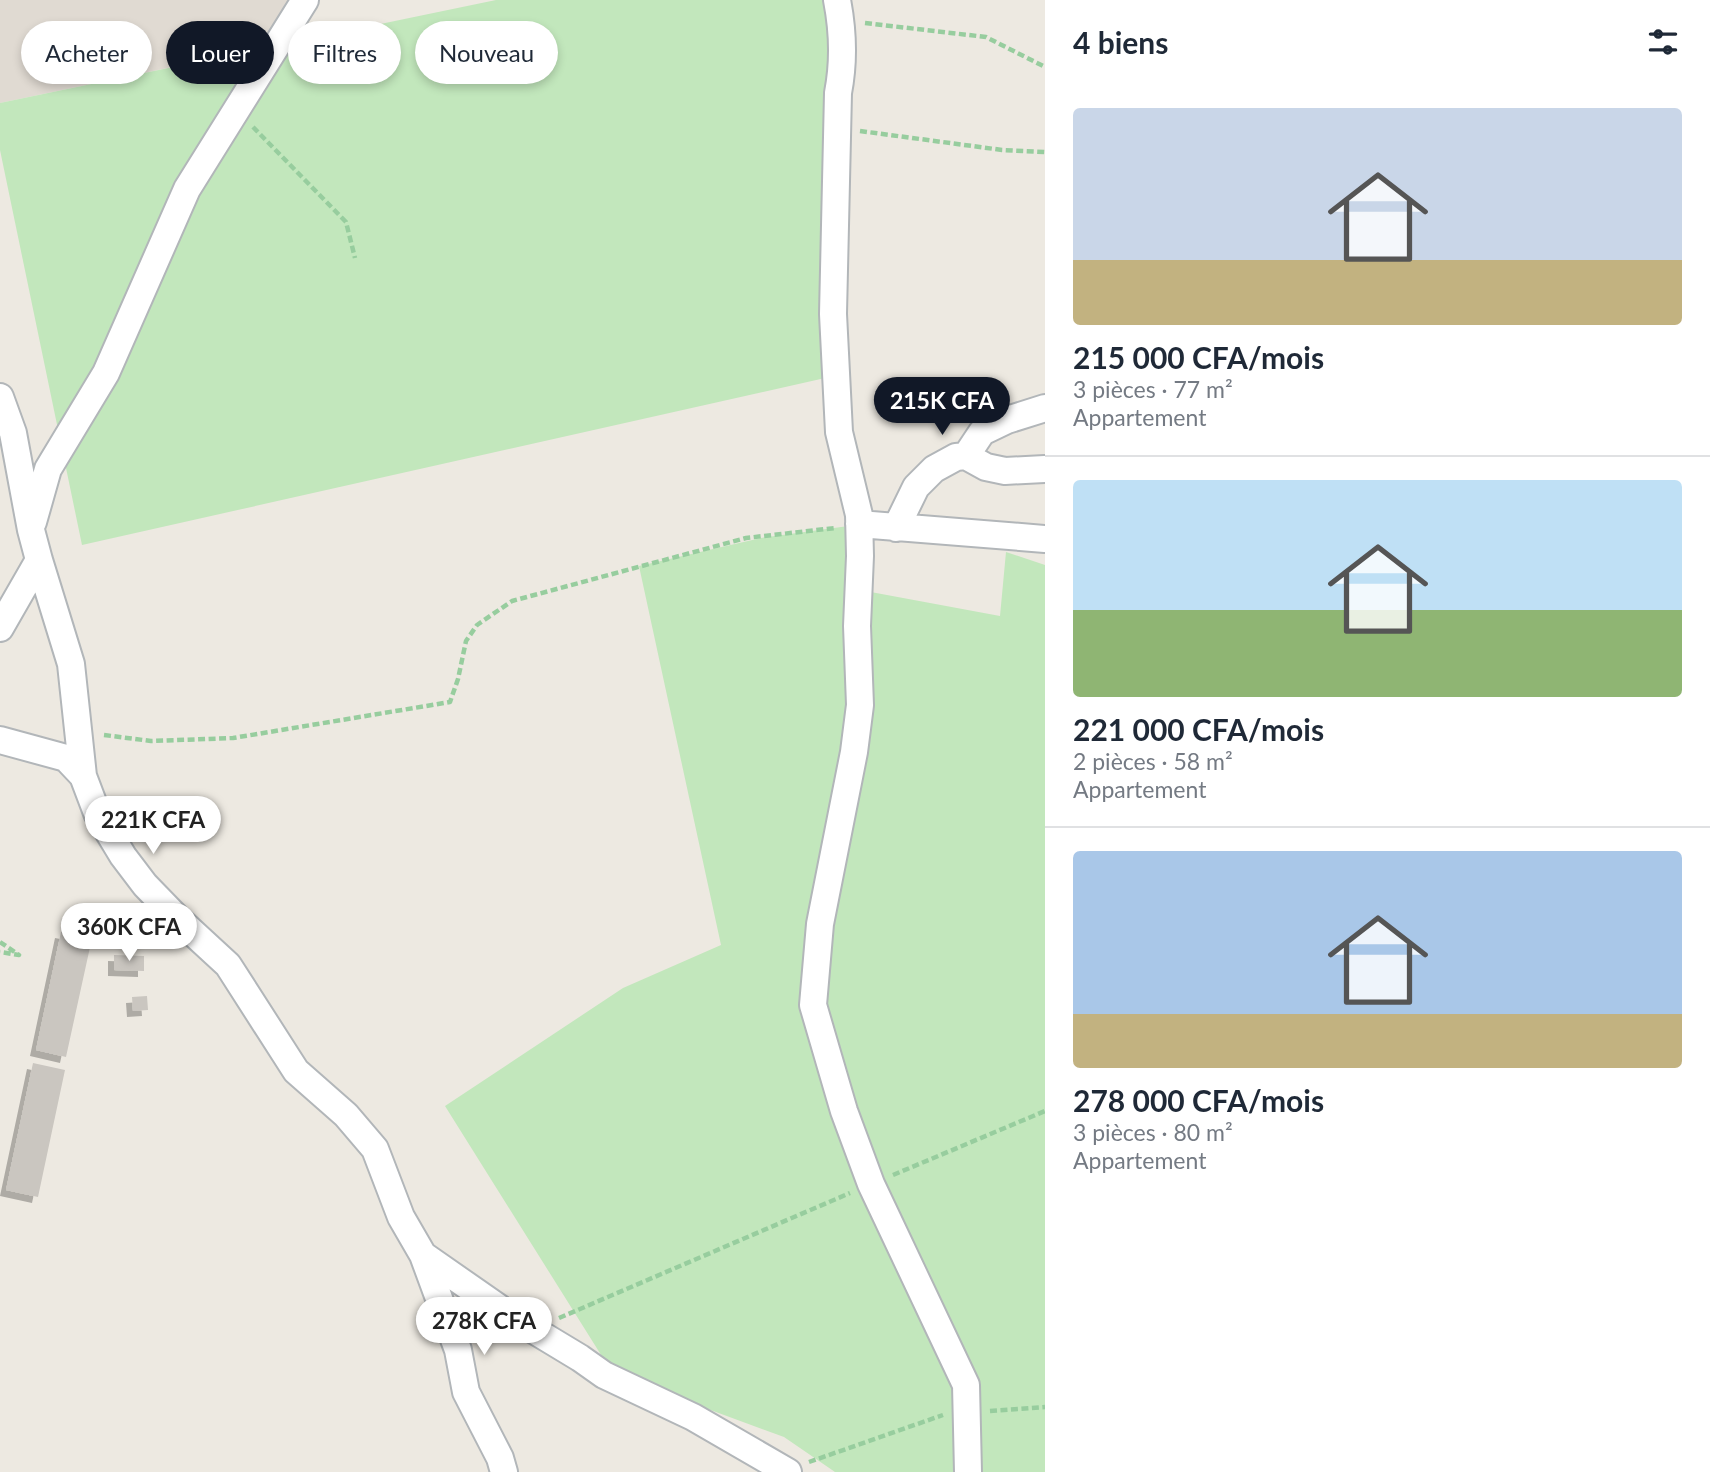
<!DOCTYPE html>
<html lang="fr">
<meta charset="utf-8">
<style>
body{margin:0;font-family:Lato,sans-serif;background:#f2f2f3;color:#1f2937;height:100vh;display:flex;flex-direction:column;font-size:26px;white-space:nowrap}
*{box-sizing:border-box;margin:0}
p{font-size:23px;color:#747a83}
.icon{flex:none;width:38px;height:38px;fill:none;stroke:currentColor;stroke-width:2;stroke-linecap:round;stroke-linejoin:round}
.map{position:relative;flex:1;overflow:hidden}
.details{display:flex;flex-direction:column;background:#fff;width:665px}
.details>*{flex:none}
.top-card{position:absolute;left:21px;top:21px;width:665px;height:63px;display:flex;gap:14px}
.price{position:absolute;translate:-50% -60px;padding:0 16px;border-radius:24px;background:#fff;color:#222;font-size:23px;line-height:46px;filter:drop-shadow(0 2px 4px #0008)}
.price::after{content:'';position:absolute;left:50%;top:42px;width:21px;height:16px;margin-left:-10px;background:inherit;clip-path:polygon(0 0,100% 0,50% 100%)}
.price.current{background:#111827;color:#fff}
ul{padding:0;list-style:none}
li{display:grid;align-content:center;gap:14px;height:371px;padding:0 28px}
li+li{border-top:2px solid #e0e1e3}
li span{display:grid;place-items:center;height:217px;border-radius:7px;color:#555}
li>.icon{margin-inline-start:auto}
span .icon{width:126px;height:126px;fill:#fffc;stroke-width:1}
li b{font-size:30px}
h2{display:flex;justify-content:space-between;align-items:center;height:84px;padding:0 28px;font-size:30px}
.tag{padding:0 24px;border-radius:32px;background:#fff;box-shadow:0 4px 10px #0003;font-size:24px;line-height:63px}
.tag.current{background:#111827;color:#fff}
main{display:flex;flex:1;min-height:0}
.map>svg:first-child{display:block}
.education{fill:#e0dad2}
.green{fill:#c2e7bc}
.building{fill:#cac6c0;filter:url(#shadow)}
.lines{fill:none;stroke-linecap:round;stroke-linejoin:round}
.street-casing{stroke:#b2b6b9;stroke-width:30}
.path{stroke:#97cd9e;stroke-width:4.5;stroke-dasharray:7 3.5;stroke-linecap:butt}
.street{stroke:#fff;stroke-width:26}
</style>
<main>
<div class="map">
<svg width="1045" height="1472" viewBox="0 0 1045 1472">
<defs>
<filter id="shadow"><feDropShadow dx="-6" dy="6" stdDeviation="0" flood-color="#0004"/></filter>
</defs>
<rect width="100%" height="100%" fill="#ede9e1"/>
<path class="education" d="M0 0H291L258 49 0 103Z"/>
<path class="green" d="M496 0H834V376L82 545 0 150V103Z
M856 525 860 590 1000 616 1006 552 1045 565V1472H835L784 1437 613 1374 445 1106 623 988 721 945 639 566 761 538Z"/>
<path class="building" d="M61 932 92 938 66 1057 36 1050Z
M114 955 144 956V971L114 970Z
M147 996 148 1010 133 1011 132 997Z
M33 1063 65 1070 38 1197 6 1190Z"/>
<g class="lines">
<g class="street-casing">
<path id="street" d="M837 0C843 31 844 62 838 93L833 314 839 432 859 515 860 556 857 626 860 705 854 752 820 924 813 1005 844 1111 871 1184 966 1385 968 1472
M0 397 13 433 31 530 39 560 71 664 83 776 97 813 123 856 145 885 177 918 228 965 296 1071 346 1115 375 1149 401 1217 423 1255 458 1350 466 1392 500 1458 504 1472
M966 456 982 432 1007 420 1045 408
M33 522 48 469 106 373 187 189 305 0
M859 524 1045 539
M896 528 916 487 934 469 956 457 966 456 986 467 1005 471 1045 469
M0 628 39 560
M0 740 66 758 83 776
M423 1255 512 1317 580 1358 604 1375 693 1417 788 1472"/>
</g>
<path class="path" d="M865 23 986 37 1045 67
M253 127 346 222 355 258
M860 131 1002 150 1045 152
M104 735 151 741 233 738 450 702 458 679 466 641 477 625 512 601 746 538 835 528
M0 942 19 955 0 952
M893 1175 1045 1111
M559 1318 850 1193
M990 1411 1045 1407
M809 1462 943 1415"/>
<use href="#street" class="street"/>
</g>
</svg>
<b class="price current" style="left:942px;top:437px">215K CFA</b>
<b class="price" style="left:153px;top:856px">221K CFA</b>
<b class="price" style="left:129px;top:963px">360K CFA</b>
<b class="price" style="left:484px;top:1357px">278K CFA</b>
<div class="top-card">
<a class="tag">Acheter</a>
<a class="tag current">Louer</a>
<a class="tag">Filtres</a>
<a class="tag">Nouveau</a>
</div>
</div>
<section class="details">
<h2>4 biens<svg class="icon" aria-label="filters" viewBox="0 0 24 24"><path d="M4 7h16M4 17h16"/><circle cx="9" cy="7" r="2"/><circle cx="15" cy="17" r="2"/></svg></h2>
<ul>
<li><span style="background:linear-gradient(#c9d6e8 70%,#c2b280 0)"><svg class="icon" aria-label="home" viewBox="0 0 24 24"><path d="M3 11l9-7 9 7M6 9v11h12V9"/></svg></span><div><b>215 000 CFA/mois</b><p>3 pièces · 77 m²</p><p>Appartement</p></div></li>
<li><span style="background:linear-gradient(#bfe0f5 60%,#8fb573 0)"><svg class="icon" aria-label="home" viewBox="0 0 24 24"><path d="M3 11l9-7 9 7M6 9v11h12V9"/></svg></span><div><b>221 000 CFA/mois</b><p>2 pièces · 58 m²</p><p>Appartement</p></div></li>
<li><span style="background:linear-gradient(#a9c7e8 75%,#c2b280 0)"><svg class="icon" aria-label="home" viewBox="0 0 24 24"><path d="M3 11l9-7 9 7M6 9v11h12V9"/></svg></span><div><b>278 000 CFA/mois</b><p>3 pièces · 80 m²</p><p>Appartement</p></div></li>
</ul>
</section>
</main>
